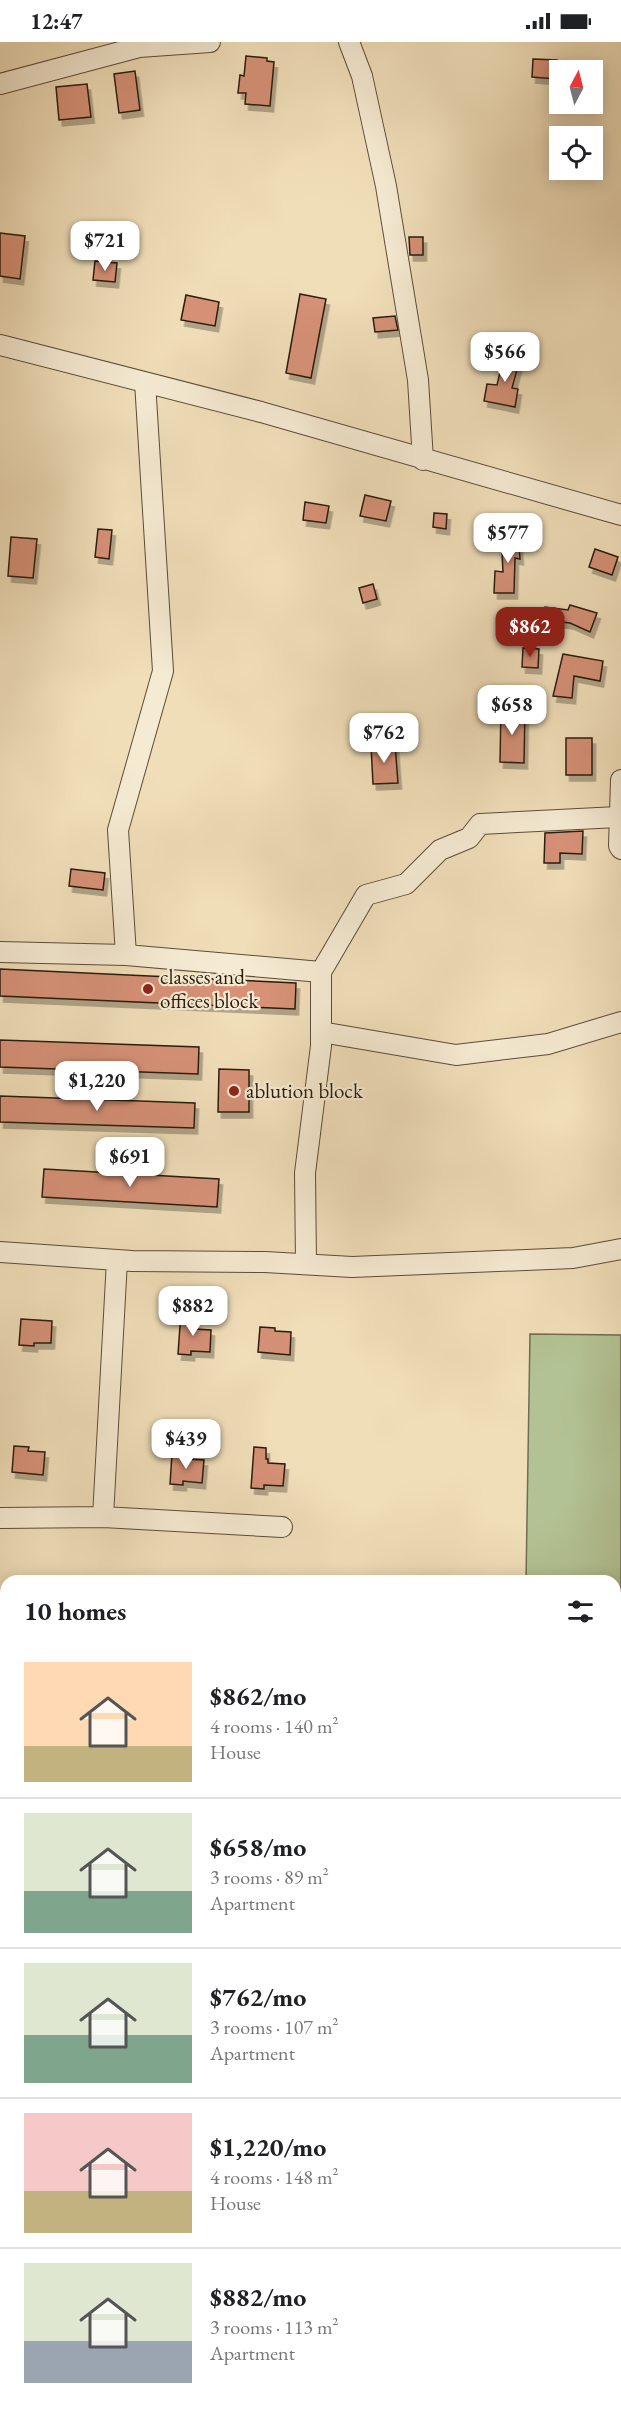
<!DOCTYPE html>
<meta charset="utf-8">
<style>
body{margin:0;font-family:"EB Garamond",serif;background:#f2f2f2;color:#202124;height:100vh;display:flex;flex-direction:column;font-size:22px;white-space:nowrap}
*{box-sizing:border-box;margin:0}
p{font-size:20px;color:#757577}
.icon{flex:none;width:33px;height:33px;fill:none;stroke:currentColor;stroke-width:2;stroke-linecap:round;stroke-linejoin:round}
.map{position:relative;flex:1;overflow:hidden}
.drawer{position:absolute;left:0px;top:1533px;width:621px;height:834px;display:flex;flex-direction:column;background:#fff;border-radius:18px 18px 0 0;box-shadow:0 3px 15px #0003}
.drawer>*{flex:none}
.needle{width:39px;rotate:7deg}
.controls{position:absolute;left:549px;top:18px;display:grid;gap:12px}
.controls a{display:grid;place-items:center;width:54px;height:54px;border-radius:0px;background:#fff;box-shadow:0 3px 15px #0003;font-size:30px}
.price{position:absolute;translate:-50% -51px;padding:0 14px;border-radius:12px;background:#fff;color:#222;font-size:20px;line-height:39px;filter:drop-shadow(0 2px 3px #0008)}
.price::after{content:'';position:absolute;left:50%;top:36px;width:18px;height:14px;margin-left:-9px;background:inherit;clip-path:polygon(0 0,100% 0,50% 100%)}
.price.current{background:#8f2418;color:#fff}
ul{padding:0;list-style:none}
li{display:flex;align-items:center;gap:18px;height:150px;padding:0 24px}
li+li{border-top:2px solid #e0e0e0}
li span{display:grid;place-items:center;flex:none;width:168px;height:120px;border-radius:0px;color:#555}
li>.icon{margin-inline-start:auto}
span .icon{width:72px;height:72px;fill:#fffc;stroke-width:1}
li b{font-size:26px}
h2{display:flex;justify-content:space-between;align-items:center;height:72px;padding:0 24px;font-size:26px}
.status{display:flex;justify-content:space-between;align-items:center;height:42px;padding:0 30px;background:#fff;direction:ltr}
.status svg{height:16px;fill:currentColor}
.map>svg:first-child{display:block}
.green{fill:#b3c294;stroke:#6e6e50;stroke-width:1.5}
.building{fill:#d69177;stroke:#2a1b0d;stroke-width:1.5;filter:url(#shadow)}
.lines{fill:none;stroke-linecap:round;stroke-linejoin:round}
.minor-casing{stroke:#5c4c38;stroke-width:22}
.minor{stroke:#f5ead2;stroke-width:20}
.poi-dot{fill:#8f2418;stroke:#f5ead2;stroke-width:2}
.labels{text-anchor:middle;stroke-width:4.5;stroke-linejoin:round;paint-order:stroke}
.poi-label{font-size:21px;fill:#2a1b0d;stroke:#f5ead2;text-anchor:start}
</style>
<div class="status"><b>12:47</b><svg viewBox="0 0 49 12"><path d="M0 12V9h3v3zM5 12V6h3v6zM10 12V3h3v9zM15 12V0h3v12zM26 1h20v11H26zM47 4h2v5h-2z"/></svg></div>
<div class="map">
<svg width="621" height="2367" viewBox="0 0 621 2367">
<defs>
<filter id="shadow"><feDropShadow dx="3.5" dy="6" stdDeviation="0" flood-color="#0004"/></filter>
</defs>
<rect width="100%" height="100%" fill="#f0deb9"/>
<filter id="stains"><feTurbulence type="fractalNoise" baseFrequency=".00333" numOctaves="4"/><feColorMatrix values="0 0 0 0 .2 0 0 0 0 .09 0 0 0 0 .02 0 0 0 .5 -.17"/></filter>
<radialGradient id="worn" r=".72"><stop offset=".6" stop-color="#630" stop-opacity="0"/><stop offset="1" stop-color="#630" stop-opacity=".3"/></radialGradient>
<path class="green" d="M530 1292 621 1293V1560L615 1559V1539H526Z"/>
<path class="building" d="M246 14 267 16V19L274 20 270 64 245 62 246 51H238L240 33 244 34Z
M533 17 557 18 556 37 532 35Z
M135 29 140 68 119 71 114 32Z
M87 42 91 75 59 78 56 45Z
M0 191 25 194 20 237 0 234Z
M409 195H423V213H410Z
M95 219 117 221 115 240 93 238Z
M300 252 326 257 311 336 286 331Z
M186 253 219 260 215 284 181 278Z
M395 274 398 288 375 290 373 276Z
M505 309 521 313 512 346 518 347 515 365 484 359 487 342 497 343Z
M365 453 391 459 386 479 360 474Z
M305 460 329 464 326 481 303 478Z
M434 471 447 472 446 487 433 485Z
M98 487 112 488 109 517 95 515Z
M518 490 520 517 515 516 514 551H494L495 529 503 530 501 492Z
M11 495 37 497 33 536 8 534Z
M595 507 618 515 612 533 589 525Z
M373 542 377 557 363 561 359 546Z
M570 563 597 571 590 590 570 581 544 578 545 565 568 568Z
M523 606 539 607 538 626 522 625Z
M563 612 603 619 600 639 574 634 572 656 553 654Z
M501 666 525 667 524 721 500 720Z
M566 696H592V733H566Z
M395 702 398 741 373 742 371 703Z
M583 789 582 812 560 811V821H544L545 791Z
M71 827 105 831 103 848 69 844Z
M0 927 296 941 295 967 0 954Z
M0 998 199 1005 198 1032 0 1025Z
M219 1027 249 1028V1070H218Z
M0 1054 195 1061 194 1086 0 1080Z
M44 1127 219 1137 217 1165 42 1155Z
M181 1270 193 1271 192 1283H195V1287L211 1288 210 1310 191 1309V1313L178 1312Z
M21 1277 52 1279 51 1301H34V1304L19 1303Z
M260 1285 275 1286V1289L291 1290 290 1313 258 1310Z
M14 1404 29 1405 28 1409 45 1410 43 1433 12 1430Z
M254 1405 266 1406V1417H268V1421L285 1422 283 1444 264 1443V1447L251 1446Z
M172 1412 187 1413V1417L204 1418 202 1441 183 1439V1443L170 1442Z"/>
<g class="lines">
<g class="minor-casing">
<path id="minor" d="M349 0 362 34 386 144 418 338 423 418
M0 42 139 5 210 0
M0 303 261 370 621 473
M621 738 619 804 621 807
M0 910 126 913 118 788 163 629 145 340
M126 913 321 930 366 853 406 842 440 808 469 796 480 782 618 775
M321 990 456 1013 548 1002 621 980
M0 1210 132 1219 265 1220 352 1225 573 1216 621 1207
M306 1222 305 1131 321 1004V930
M103 1475 282 1485
M0 1476 103 1475 117 1218
M0 1911H6
M615 1923H621
M615 2351 620 2276
M221 2361V2367
M289 2367 303 2361"/>
</g>
<use href="#minor" class="minor"/>
</g>
<g class="poi-dot">
<circle cx="148" cy="947" r="6"/>
<circle cx="234" cy="1049" r="6"/>
</g>
<g class="labels">
<g class="poi-label">
<text x="160" y="942">classes and<tspan x="160" dy="24">offices block</tspan></text>
<text x="246" y="1056">ablution block</text>
</g>
</g>
<rect width="100%" height="100%" filter="url(#stains)"/>
<rect width="100%" height="100%" fill="url(#worn)"/>
</svg>
<div class="controls">
<a><svg class="needle" viewBox="-14 -14 28 28"><path d="M0-13l5 13h-10z" fill="#e53935"/><path d="M0 13l5-13h-10z" fill="#757577"/></svg></a>
<a><svg class="icon" aria-label="locate" viewBox="0 0 24 24"><circle cx="12" cy="12" r="6"/><path d="M12 2v4M12 18v4M2 12h4M18 12h4"/></svg></a>
</div>
<b class="price" style="left:105px;top:230px">$721</b>
<b class="price" style="left:505px;top:341px">$566</b>
<b class="price" style="left:508px;top:522px">$577</b>
<b class="price current" style="left:530px;top:616px">$862</b>
<b class="price" style="left:512px;top:694px">$658</b>
<b class="price" style="left:384px;top:722px">$762</b>
<b class="price" style="left:97px;top:1070px">$1,220</b>
<b class="price" style="left:130px;top:1146px">$691</b>
<b class="price" style="left:193px;top:1295px">$882</b>
<b class="price" style="left:186px;top:1428px">$439</b>
<section class="drawer">
<h2>10 homes<svg class="icon" aria-label="filters" viewBox="0 0 24 24"><path d="M4 7h16M4 17h16"/><circle cx="9" cy="7" r="2"/><circle cx="15" cy="17" r="2"/></svg></h2>
<ul>
<li><span style="background:linear-gradient(#ffd9b3 70%,#c2b280 0)"><svg class="icon" aria-label="home" viewBox="0 0 24 24"><path d="M3 11l9-7 9 7M6 9v11h12V9"/></svg></span><div><b>$862/mo</b><p>4 rooms · 140 m²</p><p>House</p></div></li>
<li><span style="background:linear-gradient(#dfe7d0 65%,#7fa58c 0)"><svg class="icon" aria-label="home" viewBox="0 0 24 24"><path d="M3 11l9-7 9 7M6 9v11h12V9"/></svg></span><div><b>$658/mo</b><p>3 rooms · 89 m²</p><p>Apartment</p></div></li>
<li><span style="background:linear-gradient(#dfe7d0 60%,#7fa58c 0)"><svg class="icon" aria-label="home" viewBox="0 0 24 24"><path d="M3 11l9-7 9 7M6 9v11h12V9"/></svg></span><div><b>$762/mo</b><p>3 rooms · 107 m²</p><p>Apartment</p></div></li>
<li><span style="background:linear-gradient(#f6c9c9 65%,#c2b280 0)"><svg class="icon" aria-label="home" viewBox="0 0 24 24"><path d="M3 11l9-7 9 7M6 9v11h12V9"/></svg></span><div><b>$1,220/mo</b><p>4 rooms · 148 m²</p><p>House</p></div></li>
<li><span style="background:linear-gradient(#dfe7d0 65%,#9aa5b1 0)"><svg class="icon" aria-label="home" viewBox="0 0 24 24"><path d="M3 11l9-7 9 7M6 9v11h12V9"/></svg></span><div><b>$882/mo</b><p>3 rooms · 113 m²</p><p>Apartment</p></div></li>
</ul>
</section>
</div>
